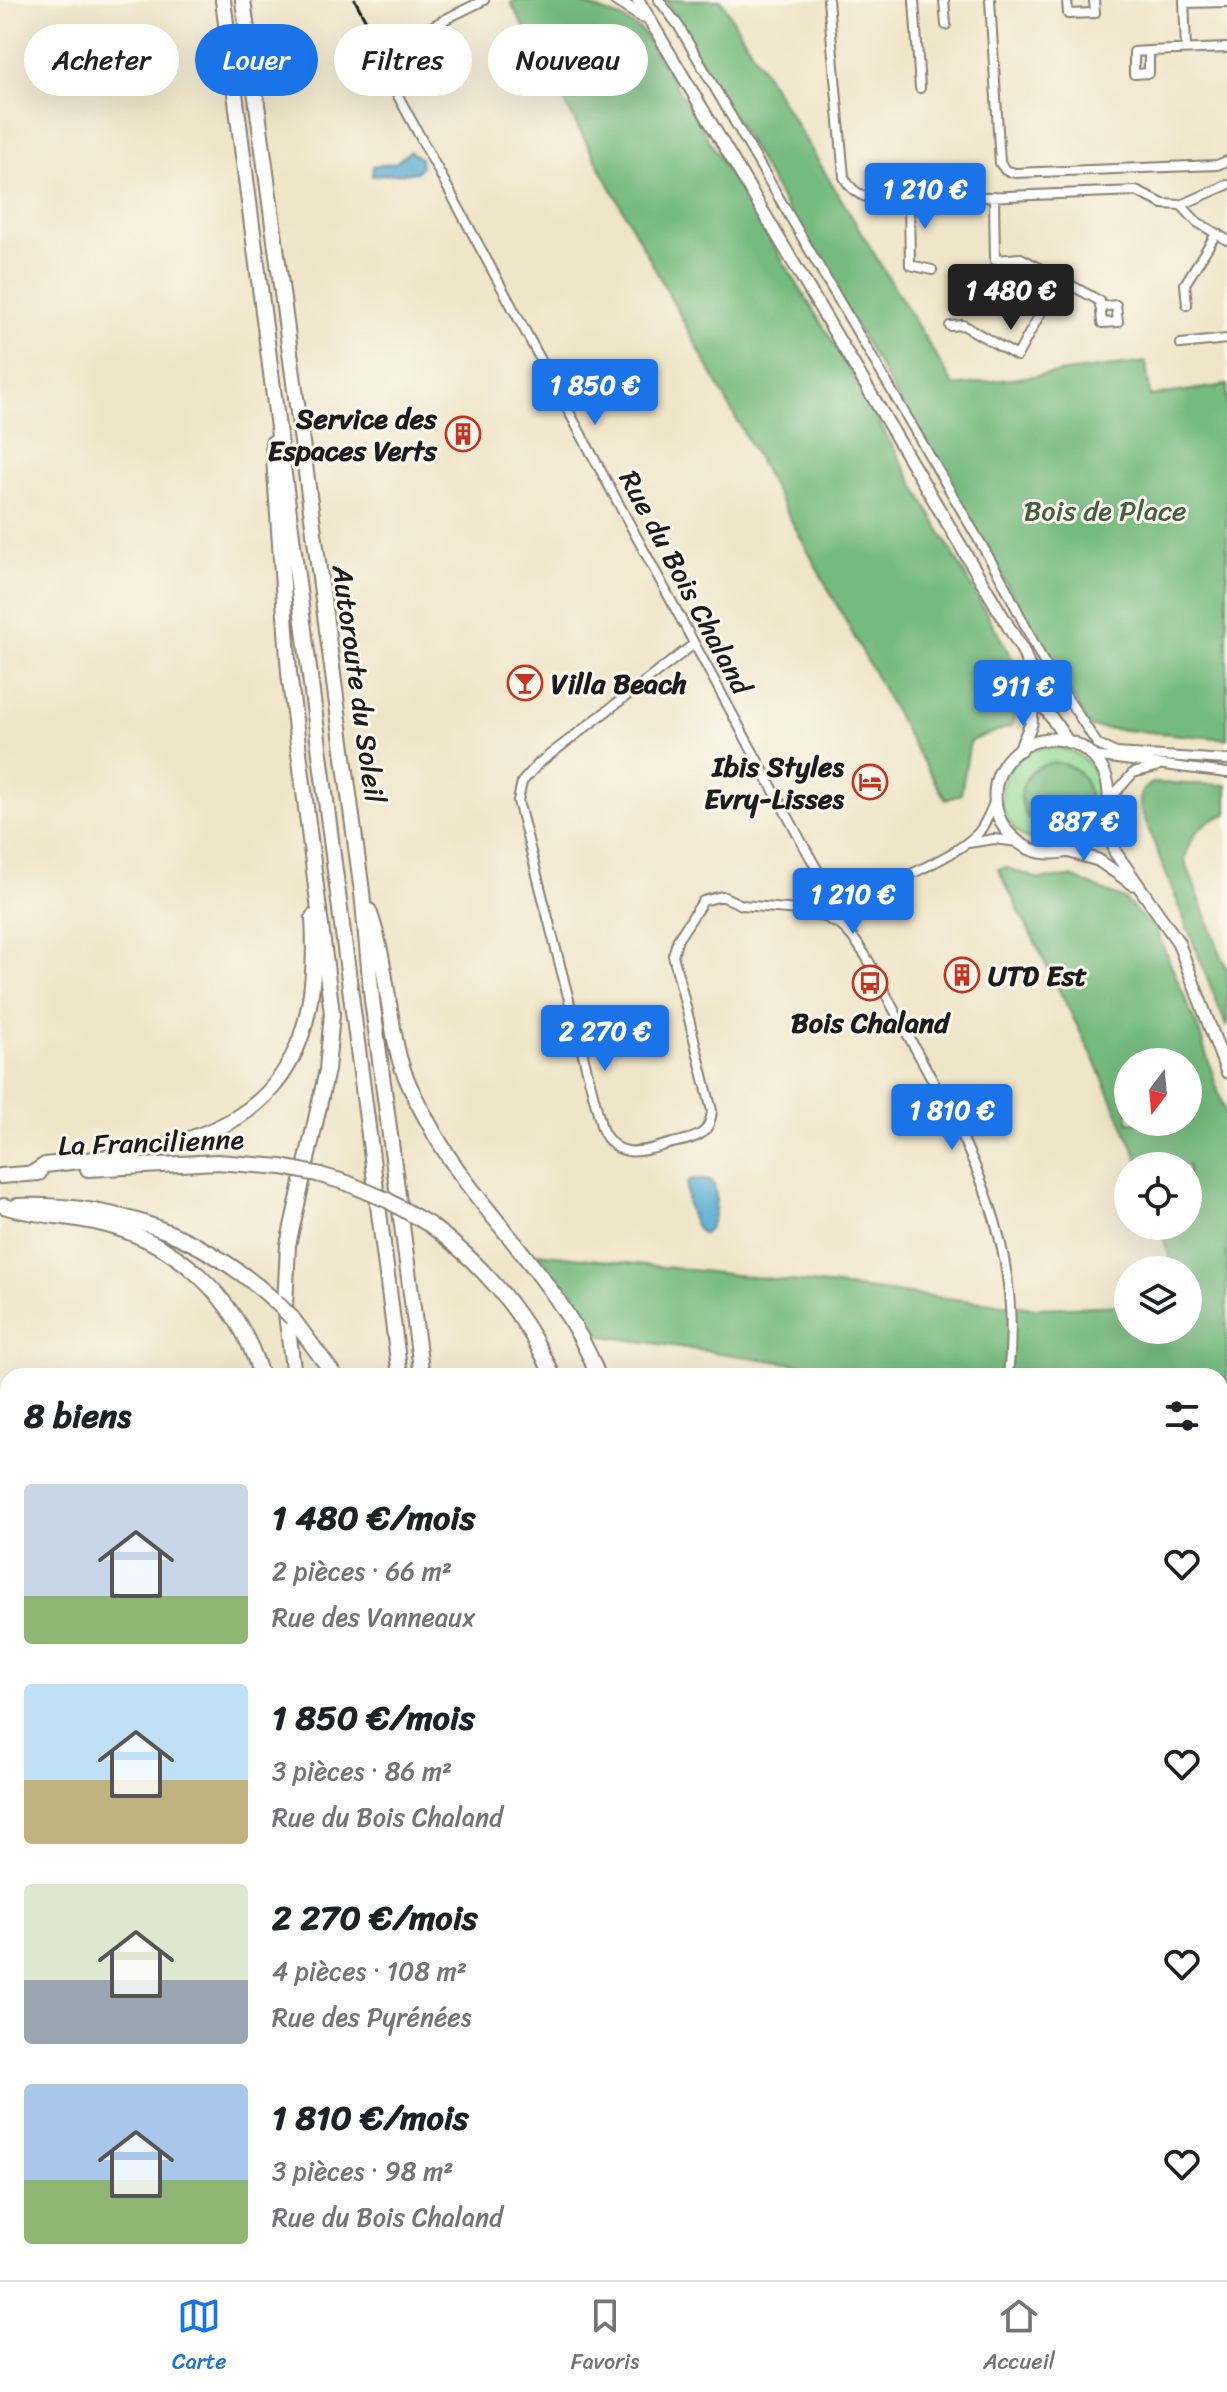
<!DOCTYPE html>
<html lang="fr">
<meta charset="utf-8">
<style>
body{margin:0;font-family:Sriracha,sans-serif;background:#f2f2f2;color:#202124;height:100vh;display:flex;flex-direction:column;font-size:30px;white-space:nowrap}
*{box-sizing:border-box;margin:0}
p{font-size:26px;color:#757577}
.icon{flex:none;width:44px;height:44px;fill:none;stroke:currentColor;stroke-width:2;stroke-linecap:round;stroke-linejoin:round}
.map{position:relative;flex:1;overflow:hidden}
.sheet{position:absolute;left:0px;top:1368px;width:1228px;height:912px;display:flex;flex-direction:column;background:#fff;border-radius:24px 24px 0 0;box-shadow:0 8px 32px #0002}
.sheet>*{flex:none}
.top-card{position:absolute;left:24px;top:24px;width:800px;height:72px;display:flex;gap:16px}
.needle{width:52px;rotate:196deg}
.fabs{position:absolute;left:1114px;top:1048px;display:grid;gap:16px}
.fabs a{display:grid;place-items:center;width:88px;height:88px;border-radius:50%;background:#fff;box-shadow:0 8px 32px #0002;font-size:40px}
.price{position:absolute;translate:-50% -68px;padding:0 18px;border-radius:8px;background:#1a73e8;color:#fff;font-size:26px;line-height:52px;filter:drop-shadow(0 2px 4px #0008)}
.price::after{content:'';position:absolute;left:50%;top:48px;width:24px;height:18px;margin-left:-12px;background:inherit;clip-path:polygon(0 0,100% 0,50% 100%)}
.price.active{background:#222;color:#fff}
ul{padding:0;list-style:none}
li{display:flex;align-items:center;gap:24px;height:200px;padding:0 24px}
li span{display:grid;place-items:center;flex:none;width:224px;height:160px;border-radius:8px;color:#555}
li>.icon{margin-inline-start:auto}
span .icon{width:96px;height:96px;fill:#fffc;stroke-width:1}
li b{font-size:34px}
h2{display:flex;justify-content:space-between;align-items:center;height:96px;padding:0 24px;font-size:34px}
.chip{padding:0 28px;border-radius:36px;background:#fff;box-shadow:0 8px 32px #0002;font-size:28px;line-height:72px}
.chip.active{background:#1a73e8;color:#fff}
.dock{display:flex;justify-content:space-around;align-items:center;height:112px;border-top:2px solid #e0e0e0;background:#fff;font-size:22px;color:#757577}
.dock a{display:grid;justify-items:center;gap:4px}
.dock .active{color:#1a73e8}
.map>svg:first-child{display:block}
.green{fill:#92da95;stroke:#577b58;stroke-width:2}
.forest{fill:#75ba7e;stroke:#486b4d;stroke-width:2;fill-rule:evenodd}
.water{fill:#55abd2;stroke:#386477;stroke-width:2}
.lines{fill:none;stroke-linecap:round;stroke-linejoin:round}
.street-casing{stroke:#868072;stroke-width:12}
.secondary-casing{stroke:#868072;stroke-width:15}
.highway-casing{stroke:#868072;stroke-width:18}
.street{stroke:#fff;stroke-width:8}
.secondary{stroke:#fff;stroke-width:11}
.highway{stroke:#fff;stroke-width:14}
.rail{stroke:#1c1c1c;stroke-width:3}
.highway-bridge-casing{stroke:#868072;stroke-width:18;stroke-linecap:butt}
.highway-bridge{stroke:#fff;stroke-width:14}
.labels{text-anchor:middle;stroke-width:6;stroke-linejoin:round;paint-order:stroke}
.poi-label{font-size:28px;font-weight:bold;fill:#1c1c1c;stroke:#fbf7ec;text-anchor:end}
.park-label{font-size:28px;fill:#455e46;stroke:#fbf7ec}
.street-label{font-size:28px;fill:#1c1c1c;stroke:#fbf7ec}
</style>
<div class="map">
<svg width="1227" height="2280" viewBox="0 0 1227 2280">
<rect width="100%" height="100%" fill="#fbf7ec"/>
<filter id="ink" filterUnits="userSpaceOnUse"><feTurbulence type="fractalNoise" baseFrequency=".0125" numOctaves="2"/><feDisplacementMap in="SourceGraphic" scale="16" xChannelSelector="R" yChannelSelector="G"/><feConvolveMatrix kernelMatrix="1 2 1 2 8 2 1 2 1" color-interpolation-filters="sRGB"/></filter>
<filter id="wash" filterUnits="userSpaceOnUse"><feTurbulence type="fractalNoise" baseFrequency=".006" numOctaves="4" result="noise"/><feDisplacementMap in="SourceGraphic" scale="32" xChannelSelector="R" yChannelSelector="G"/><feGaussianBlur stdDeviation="1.8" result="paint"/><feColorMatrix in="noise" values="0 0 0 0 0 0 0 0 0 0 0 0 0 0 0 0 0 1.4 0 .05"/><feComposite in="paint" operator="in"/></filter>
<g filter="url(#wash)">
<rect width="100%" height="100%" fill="#efe5c8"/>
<path class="green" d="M1002 796a49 49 0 1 1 98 0a49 49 0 1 1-98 0Z
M205 2272H469L471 2280H208Z
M1019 2272H1219C1192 2280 1164 2272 1135 2272 1120 2272 1107 2279 1092 2280 1066 2280 1043 2279 1019 2272Z"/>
<path class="forest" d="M515 0H573L621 18 642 31 845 362 1022 676 1012 726 970 741 961 794 946 800 909 738 511 3Z
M665 0H721L954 386 1146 362 1150 396 1227 385V739L1090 727Z
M1021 797a34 34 0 1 1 68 0a34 34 0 1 1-68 0Z
M1153 783 1227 785V814C1202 822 1189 834 1185 861L1227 970V1028L1141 810C1139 796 1139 789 1153 783Z
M1007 868 1039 879 1072 877 1124 899 1157 932 1199 1031 1227 1120V1641L1220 1529V1376H877L591 1334 537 1253 1036 1308 1128 1305V1330H1188V1270H1173L1160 1226H1188V1166H1141L1095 1061 998 869ZM1128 1062H1188V1122H1128Z
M1227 1671V1969L1220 1968V1718Z"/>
<path class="water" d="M410 151 420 158 421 167 416 172 372 176 373 166 395 163Z
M694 1179 712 1181C719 1194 716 1225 704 1234 690 1228 684 1195 688 1181Z"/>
</g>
<g filter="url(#ink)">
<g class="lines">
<g class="street-casing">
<path id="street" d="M484 0C446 21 381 39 397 94L800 839 822 878 837 893
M659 0 678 25 1001 578 1043 661 1098 745 1116 753 1227 760
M828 0 844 177C858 204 882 200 909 200L1136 191 1163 204 1181 205 1197 222 1227 240
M914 0 920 88
M944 0 946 25
M990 0 1000 163 1005 170 1015 173 1217 165 1227 161
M1067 0 1068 14 1095 13 1094 0
M1184 0 1186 49
M1184 3 1227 2
M1149 51 1227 48
M1149 51V73L1134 74V52Z
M994 196 995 260 1021 258 1100 301 1102 323 1118 322 1116 305 1100 307
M909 200 910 265 932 270
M1181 205 1227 185
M1187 305 1185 284 1216 234
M950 326 963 325 1017 356 1059 279
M1181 344 1227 339
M694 644 539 763 522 782 518 801 602 1129C617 1162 644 1151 672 1143 682 1141 694 1139 702 1133 709 1128 711 1120 712 1111L673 955 678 939 703 901 722 896 742 905 809 911 828 918
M1093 756 1227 773
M1109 800 1133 773 1156 767
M968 843 994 839 1018 842
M824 908a15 15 0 1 1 30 0a15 15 0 1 1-30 0Z
M854 908C890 878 951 862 979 832 987 822 991 809 996 798
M838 923C867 946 882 990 900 1021 965 1139 1025 1236 1008 1376
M1220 1981 1227 1982
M0 2128H8
M8 2149V2151
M189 2272 192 2280
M604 2272 605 2280
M9 2280 13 2272
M120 2280 144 2272
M807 2280 810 2272
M834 2280 838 2272"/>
</g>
<g class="secondary-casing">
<path id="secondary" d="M616 0 643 17
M638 0 1023 651 1045 708 1068 742
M995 796a57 57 0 1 1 114 0a57 57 0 1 1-114 0Z
M1020 750 1031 724 1034 690
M1107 815 1115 852 1178 942 1227 1072
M1067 851 1098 860 1133 884
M0 1515 8 1520
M0 1530 8 1536
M959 2272 970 2280
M994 2272 1015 2280
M1216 2280 1227 2272"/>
</g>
<g class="highway-casing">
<path id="highway" d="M223 0 400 1376
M243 0 362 892 372 1000 422 1376
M273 443 289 673 332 1013 327 1070 288 1245 285 1306 294 1376
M369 911C385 955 387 1003 397 1049 403 1078 420 1107 434 1133 483 1219 563 1282 598 1376
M88 1169 217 1162 282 1167
M33 1173 45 1165C217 1147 325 1119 313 917
M317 1174 347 1183
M0 1176 39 1173
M4 1206C34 1216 64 1215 94 1222 175 1239 238 1297 261 1376
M17 1206C117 1203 201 1234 275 1301
M430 1225C484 1265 526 1315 553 1376
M292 1318 335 1376
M483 2272 484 2280
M499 2272 500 2280
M516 2272 517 2280
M536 2272 537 2280
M563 2272 564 2280"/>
</g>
<use href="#street" class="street"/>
<use href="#secondary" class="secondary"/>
<use href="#highway" class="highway"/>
<path class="rail" d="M355 0 366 21"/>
<g class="highway-bridge-casing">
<path id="highway-bridge" d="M282 1167 317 1174
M347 1183 387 1200 430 1225
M275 1301 292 1318"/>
</g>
<use href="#highway-bridge" class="highway-bridge"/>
</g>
</g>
<defs>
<g id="building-ring" transform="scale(1.8)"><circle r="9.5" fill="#fbf7ec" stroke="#c8321e" stroke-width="1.5"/><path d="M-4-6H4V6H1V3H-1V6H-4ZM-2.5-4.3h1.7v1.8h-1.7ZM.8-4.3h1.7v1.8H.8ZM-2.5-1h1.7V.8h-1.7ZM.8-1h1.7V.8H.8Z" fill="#c8321e"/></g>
<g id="bar-ring" transform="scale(1.8)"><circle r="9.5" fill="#fbf7ec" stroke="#c8321e" stroke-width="1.5"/><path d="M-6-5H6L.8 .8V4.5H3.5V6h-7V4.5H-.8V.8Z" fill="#c8321e"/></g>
<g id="hotel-ring" transform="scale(1.8)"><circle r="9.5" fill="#fbf7ec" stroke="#c8321e" stroke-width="1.5"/><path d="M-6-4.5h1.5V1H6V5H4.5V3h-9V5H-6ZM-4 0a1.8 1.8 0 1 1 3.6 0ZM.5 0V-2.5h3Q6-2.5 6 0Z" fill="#c8321e"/></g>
<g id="bus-ring" transform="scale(1.8)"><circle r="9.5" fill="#fbf7ec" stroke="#c8321e" stroke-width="1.5"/><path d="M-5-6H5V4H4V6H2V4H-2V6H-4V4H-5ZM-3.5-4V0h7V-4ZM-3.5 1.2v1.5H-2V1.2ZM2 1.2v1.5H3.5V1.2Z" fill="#c8321e"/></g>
</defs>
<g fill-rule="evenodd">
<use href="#building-ring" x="463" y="434"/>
<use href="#bar-ring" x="525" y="683"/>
<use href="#hotel-ring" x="870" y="782"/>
<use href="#building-ring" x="962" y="975"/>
<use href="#bus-ring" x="870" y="983"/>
</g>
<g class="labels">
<g class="poi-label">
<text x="437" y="428">Service des<tspan x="437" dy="32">Espaces Verts</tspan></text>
<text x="551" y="693" text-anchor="start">Villa Beach</text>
<text x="844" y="776">Ibis Styles<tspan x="844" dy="32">Evry-Lisses</tspan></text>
<text x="988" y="985" text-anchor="start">UTD Est</text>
<text x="870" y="1032" text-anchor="middle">Bois Chaland</text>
</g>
<g class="park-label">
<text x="1105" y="520">Bois de Place</text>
</g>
<g class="street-label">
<text transform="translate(686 582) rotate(62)" y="10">Rue du Bois Chaland</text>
<text transform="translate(359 684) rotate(82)" y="10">Autoroute du Soleil</text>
<text transform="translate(151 1142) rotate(-2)" y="10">La Francilienne</text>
</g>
</g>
</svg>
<div class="fabs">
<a><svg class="needle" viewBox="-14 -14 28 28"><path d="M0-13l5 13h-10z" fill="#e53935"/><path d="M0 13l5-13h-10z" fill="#757577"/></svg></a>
<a><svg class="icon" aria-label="locate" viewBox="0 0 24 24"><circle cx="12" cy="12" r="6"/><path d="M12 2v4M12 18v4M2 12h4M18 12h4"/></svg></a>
<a><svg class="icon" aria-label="layers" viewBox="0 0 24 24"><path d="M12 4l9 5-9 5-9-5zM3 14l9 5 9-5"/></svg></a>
</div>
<b class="price" style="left:925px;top:231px">1 210 €</b>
<b class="price active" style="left:1011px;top:332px">1 480 €</b>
<b class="price" style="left:595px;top:427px">1 850 €</b>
<b class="price" style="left:1023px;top:728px">911 €</b>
<b class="price" style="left:1084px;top:863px">887 €</b>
<b class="price" style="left:853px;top:936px">1 210 €</b>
<b class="price" style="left:605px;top:1073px">2 270 €</b>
<b class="price" style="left:952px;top:1152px">1 810 €</b>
<div class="top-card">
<a class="chip">Acheter</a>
<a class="chip active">Louer</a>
<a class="chip">Filtres</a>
<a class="chip">Nouveau</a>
</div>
<section class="sheet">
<h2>8 biens<svg class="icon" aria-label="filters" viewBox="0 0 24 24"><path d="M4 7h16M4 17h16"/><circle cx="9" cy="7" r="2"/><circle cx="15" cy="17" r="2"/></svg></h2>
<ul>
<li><span style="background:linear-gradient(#c9d6e8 70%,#8fb573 0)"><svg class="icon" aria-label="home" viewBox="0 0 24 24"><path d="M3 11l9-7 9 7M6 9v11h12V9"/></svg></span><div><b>1 480 €/mois</b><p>2 pièces · 66 m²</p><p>Rue des Vanneaux</p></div><svg class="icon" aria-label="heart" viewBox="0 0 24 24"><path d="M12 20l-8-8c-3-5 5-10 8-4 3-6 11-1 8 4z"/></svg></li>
<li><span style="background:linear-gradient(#bfe0f5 60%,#c2b280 0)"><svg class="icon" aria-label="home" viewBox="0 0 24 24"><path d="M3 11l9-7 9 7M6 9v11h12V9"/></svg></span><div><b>1 850 €/mois</b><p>3 pièces · 86 m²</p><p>Rue du Bois Chaland</p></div><svg class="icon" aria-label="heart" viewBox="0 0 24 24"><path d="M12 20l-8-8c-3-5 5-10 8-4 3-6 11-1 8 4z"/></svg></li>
<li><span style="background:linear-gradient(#dfe7d0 60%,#9aa5b1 0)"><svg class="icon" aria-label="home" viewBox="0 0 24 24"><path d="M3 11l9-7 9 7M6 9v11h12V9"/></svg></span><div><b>2 270 €/mois</b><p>4 pièces · 108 m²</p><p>Rue des Pyrénées</p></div><svg class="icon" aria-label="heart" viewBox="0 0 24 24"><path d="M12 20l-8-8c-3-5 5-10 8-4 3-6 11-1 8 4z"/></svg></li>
<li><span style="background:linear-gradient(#a9c7e8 60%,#8fb573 0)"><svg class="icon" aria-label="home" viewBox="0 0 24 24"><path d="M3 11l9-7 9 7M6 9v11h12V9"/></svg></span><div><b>1 810 €/mois</b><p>3 pièces · 98 m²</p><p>Rue du Bois Chaland</p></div><svg class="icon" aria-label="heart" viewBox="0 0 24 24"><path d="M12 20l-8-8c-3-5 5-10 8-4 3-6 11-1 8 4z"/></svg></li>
</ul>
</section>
</div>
<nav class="dock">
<a class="active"><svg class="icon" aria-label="map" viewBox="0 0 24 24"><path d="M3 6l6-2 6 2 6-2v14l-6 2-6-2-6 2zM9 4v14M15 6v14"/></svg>Carte</a>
<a><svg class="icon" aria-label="saved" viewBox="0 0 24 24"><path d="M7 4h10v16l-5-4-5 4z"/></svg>Favoris</a>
<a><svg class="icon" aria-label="home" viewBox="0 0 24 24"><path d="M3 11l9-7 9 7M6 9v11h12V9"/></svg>Accueil</a>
</nav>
